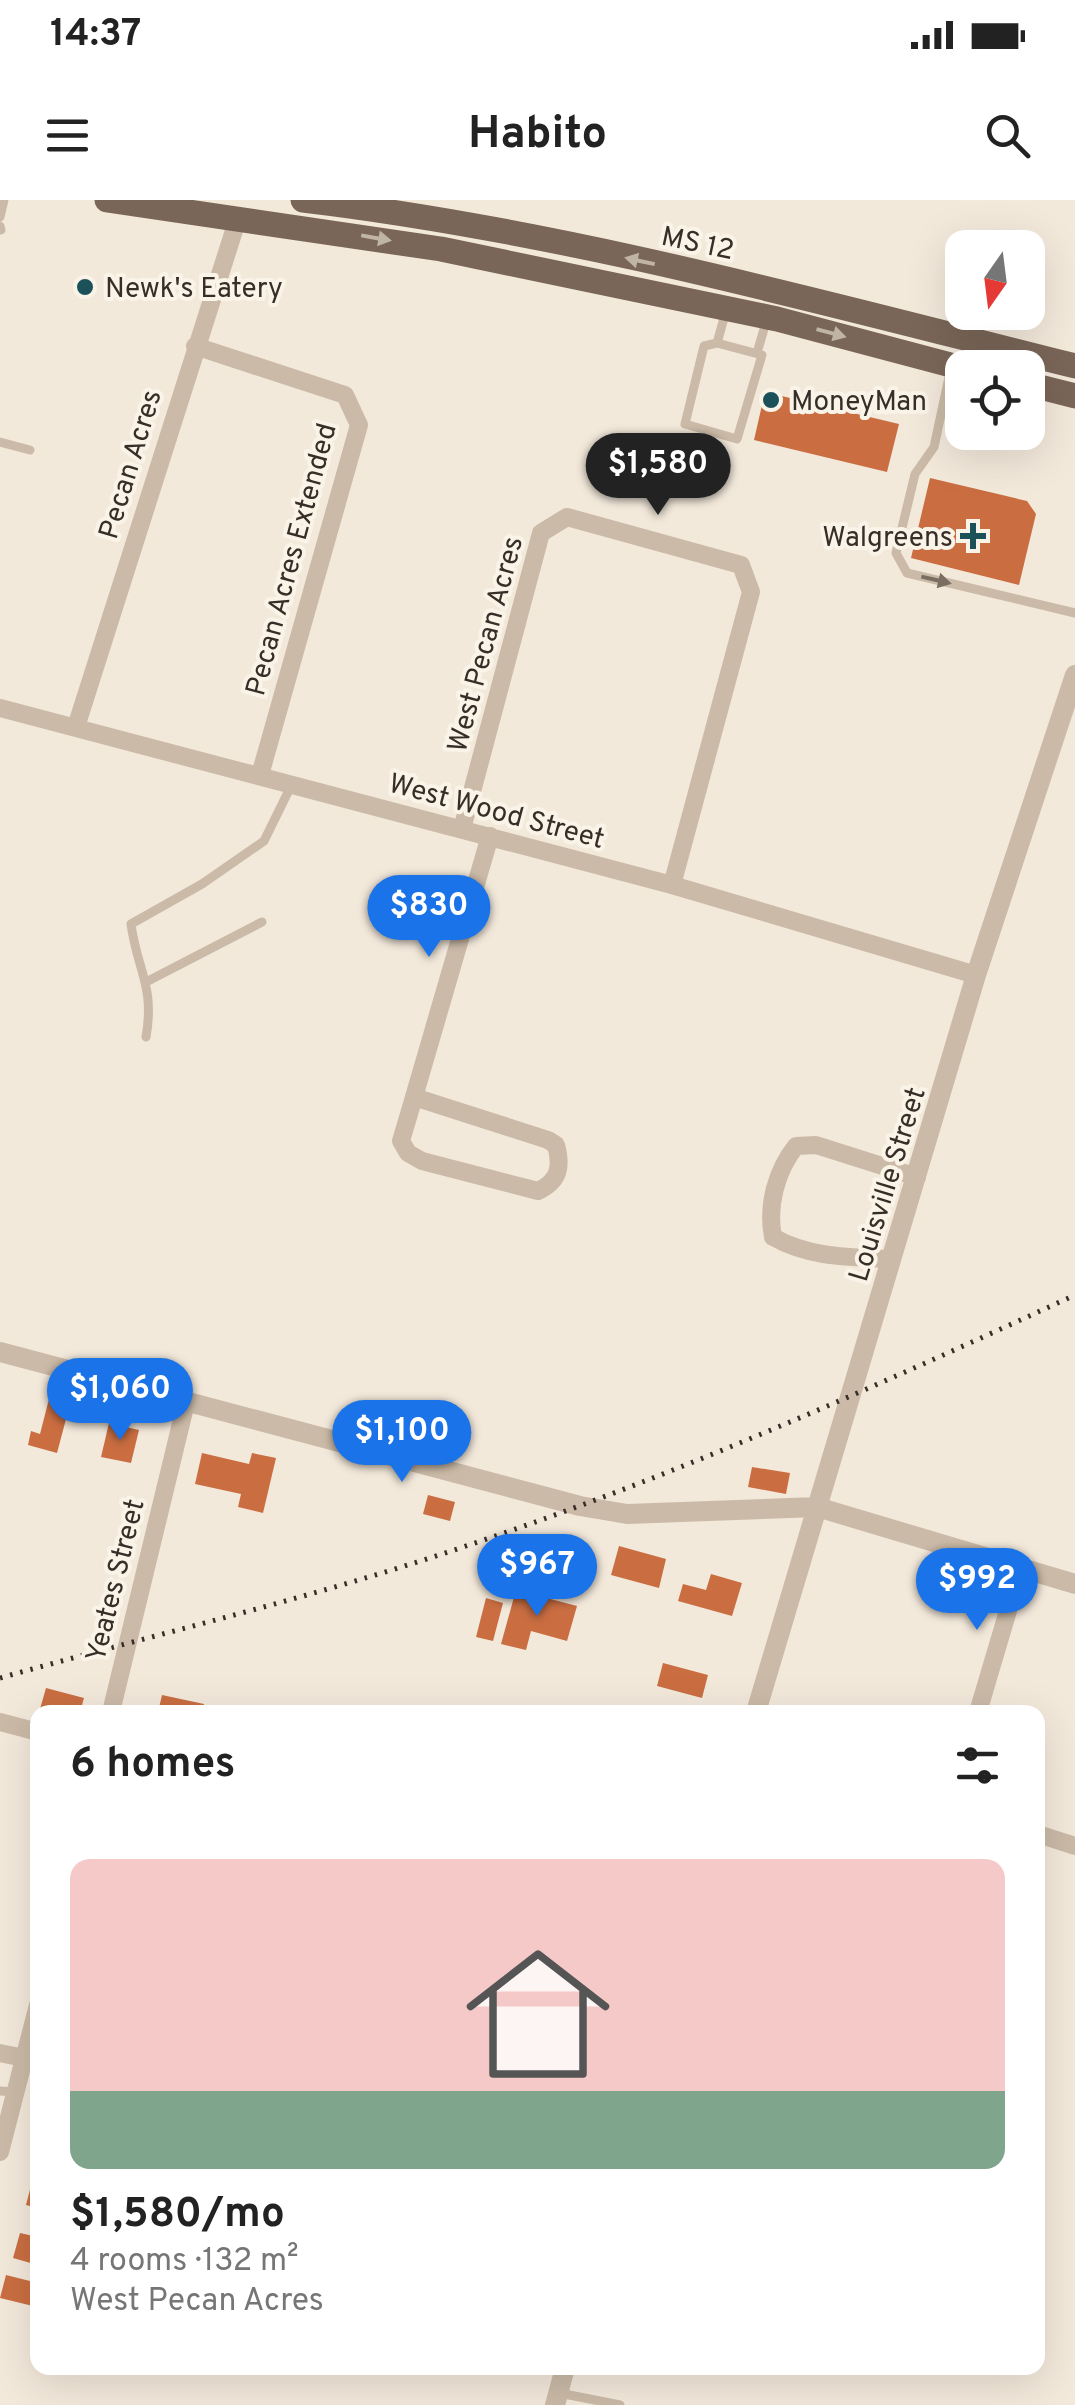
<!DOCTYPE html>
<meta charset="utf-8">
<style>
body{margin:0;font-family:Overpass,sans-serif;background:#f6f6f6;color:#222;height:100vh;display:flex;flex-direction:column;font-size:38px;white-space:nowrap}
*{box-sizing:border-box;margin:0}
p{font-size:32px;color:#767676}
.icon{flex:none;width:55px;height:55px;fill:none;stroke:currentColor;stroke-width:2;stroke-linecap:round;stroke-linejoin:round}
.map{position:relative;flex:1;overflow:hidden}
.sheet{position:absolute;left:30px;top:1505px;width:1015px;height:670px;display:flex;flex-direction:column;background:#fff;border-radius:20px;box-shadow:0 10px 40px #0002}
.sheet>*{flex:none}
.needle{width:65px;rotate:194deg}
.buttons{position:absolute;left:945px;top:30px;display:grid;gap:20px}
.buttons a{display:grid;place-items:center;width:100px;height:100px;border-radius:20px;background:#fff;box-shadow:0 10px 40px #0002;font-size:50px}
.price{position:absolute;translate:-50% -85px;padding:0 22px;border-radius:35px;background:#1a73e8;color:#fff;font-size:32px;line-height:65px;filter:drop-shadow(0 2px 5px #0008)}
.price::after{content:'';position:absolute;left:50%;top:60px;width:30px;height:22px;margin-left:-15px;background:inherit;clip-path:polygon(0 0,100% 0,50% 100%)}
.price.active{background:#222;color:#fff}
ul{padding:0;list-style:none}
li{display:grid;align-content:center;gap:20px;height:530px;padding:0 40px}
li span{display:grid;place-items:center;height:310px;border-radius:20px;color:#555}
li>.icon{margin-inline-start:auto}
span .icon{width:180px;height:180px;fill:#fffc;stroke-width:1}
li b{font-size:42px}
h2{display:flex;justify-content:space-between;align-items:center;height:120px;padding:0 40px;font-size:42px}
.status{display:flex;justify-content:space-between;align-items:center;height:70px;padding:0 50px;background:#fff;direction:ltr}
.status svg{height:28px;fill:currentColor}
header{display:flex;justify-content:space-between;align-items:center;height:130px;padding:0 40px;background:#fff;font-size:45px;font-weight:700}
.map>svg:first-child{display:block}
.building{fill:#ca6e42}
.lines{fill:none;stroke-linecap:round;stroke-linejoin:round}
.service{stroke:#cbbaa7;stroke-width:9}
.minor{stroke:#cbbaa7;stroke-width:18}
.tertiary{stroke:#cbbaa7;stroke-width:20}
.primary{stroke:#7a6658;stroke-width:25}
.rail{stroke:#372e28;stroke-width:5;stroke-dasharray:2.5 8;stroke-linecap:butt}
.oneway{fill:#c0b4a7}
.oneway2{fill:#7a6d61}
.poi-dot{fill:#1c515a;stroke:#faf3e8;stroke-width:4}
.labels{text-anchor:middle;stroke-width:8;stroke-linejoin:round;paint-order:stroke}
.street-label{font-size:28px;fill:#372e28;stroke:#faf3e8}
.poi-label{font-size:28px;fill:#372e28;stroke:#faf3e8;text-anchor:start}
</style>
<div class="status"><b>14:37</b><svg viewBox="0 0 49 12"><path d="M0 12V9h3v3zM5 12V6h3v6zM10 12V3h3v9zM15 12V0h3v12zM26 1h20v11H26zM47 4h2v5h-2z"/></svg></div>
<header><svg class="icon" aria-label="menu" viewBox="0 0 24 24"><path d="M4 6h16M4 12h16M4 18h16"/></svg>Habito<svg class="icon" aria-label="search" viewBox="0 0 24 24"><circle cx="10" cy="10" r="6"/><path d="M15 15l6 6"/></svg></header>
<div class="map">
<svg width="1075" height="2205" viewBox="0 0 1075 2205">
<rect width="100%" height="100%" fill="#f3e9db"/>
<path class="building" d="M765 192 899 224 887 272 754 240Z
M930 278 1027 301 1036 314 1019 385 911 358Z
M49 1199 70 1204 57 1253 28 1245 31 1231 40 1234Z
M109 1223 139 1230 131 1263 101 1257Z
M202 1253 249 1264 252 1253 276 1258 263 1313 238 1307 241 1294 195 1284Z
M752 1267 790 1273 786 1294 748 1287Z
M428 1295 455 1302 450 1321 423 1314Z
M619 1346 666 1359 659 1388 611 1375Z
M711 1374 742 1383 732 1416 678 1401 683 1384 706 1390Z
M516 1390 577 1406 567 1441 531 1431 526 1450 501 1444Z
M486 1398 503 1403 493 1441 476 1437Z
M663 1463 708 1475 702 1498 657 1486Z
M46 1488 84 1498 80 1512 40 1509Z
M162 1495 204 1504 202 1512H158Z
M33 1978 38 1979V2008L26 2005Z
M20 2033 38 2037 34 2064 13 2058Z
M6 2075 38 2083 37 2107 0 2098Z"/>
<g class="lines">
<path class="service" d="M0 17 4 0
M0 26 1 30
M717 143 762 155 737 239 685 224 704 146 717 143 726 111
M757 153 766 122
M951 168 934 247 915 274 896 353 907 373 1075 413
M0 242 30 250
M148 781 262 722
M146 837C155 786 137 770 131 724L202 684 264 641 291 586
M0 1891 15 1892
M559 2193 620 2205"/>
<path class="minor" d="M195 146 345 195 359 225 260 575
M0 508 672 685 976 775
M76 527 238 18
M462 629 541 333 567 317 741 365 751 392 672 685
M414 897 548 940 556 945C562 967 559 981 538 991L422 961 408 953 401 941Z
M414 897 490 636
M892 1059C850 1057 810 1058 773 1037 767 1006 776 971 796 946L816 945 917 977
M111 1512 186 1203
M978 1512 1021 1367
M0 1522 38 1532
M1038 1634 1075 1646
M0 1853 24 1858
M0 1952 38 1805"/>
<path class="tertiary" d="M0 1152 580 1306 627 1314 817 1307 1075 1384
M756 1512 976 775 1075 475
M555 2205 565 2168"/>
<path class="primary" d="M107 0 441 49 777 119 962 168
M303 0C564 31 820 102 1075 166
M1028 184 1075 196"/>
<path class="rail" d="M0 1478C156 1434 313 1398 466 1346 675 1276 875 1187 1075 1095"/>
</g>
<defs><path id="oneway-solid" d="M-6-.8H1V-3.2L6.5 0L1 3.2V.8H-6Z" transform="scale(2.5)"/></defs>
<g class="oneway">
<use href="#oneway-solid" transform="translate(376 38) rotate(10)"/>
<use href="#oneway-solid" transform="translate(640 61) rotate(-168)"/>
<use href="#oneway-solid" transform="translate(831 133) rotate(15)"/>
</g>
<use class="oneway2" href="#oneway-solid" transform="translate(936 380) rotate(13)"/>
<g class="poi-dot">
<circle cx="85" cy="87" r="10"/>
<circle cx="771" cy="200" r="10"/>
<path d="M968 321h10v10h10v10h-10v10h-10v-10h-10v-10h10z"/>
</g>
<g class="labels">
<g class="street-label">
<text transform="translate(698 42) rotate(12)" y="10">MS 12</text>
<text transform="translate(129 264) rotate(-73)" y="10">Pecan Acres</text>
<text transform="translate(290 359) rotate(-75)" y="10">Pecan Acres Extended</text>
<text transform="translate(484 444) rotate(-75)" y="10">West Pecan Acres</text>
<text transform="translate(497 610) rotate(15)" y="10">West Wood Street</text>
<text transform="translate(886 984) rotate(-73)" y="10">Louisville Street</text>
<text transform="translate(114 1380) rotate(-76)" y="10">Yeates Street</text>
</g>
<g class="poi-label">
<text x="105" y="97">Newk's Eatery</text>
<text x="791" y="210">MoneyMan</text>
<text x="953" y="346" text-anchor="end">Walgreens</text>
</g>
</g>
</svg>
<div class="buttons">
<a><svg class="needle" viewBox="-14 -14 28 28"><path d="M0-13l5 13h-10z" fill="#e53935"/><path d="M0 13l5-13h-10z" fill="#767676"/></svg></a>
<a><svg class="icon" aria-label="locate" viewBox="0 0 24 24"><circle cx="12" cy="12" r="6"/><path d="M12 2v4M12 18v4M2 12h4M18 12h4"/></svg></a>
</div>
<b class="price active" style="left:658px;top:318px">$1,580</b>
<b class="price" style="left:429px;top:760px">$830</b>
<b class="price" style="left:120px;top:1243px">$1,060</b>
<b class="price" style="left:402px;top:1285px">$1,100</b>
<b class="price" style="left:537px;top:1419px">$967</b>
<b class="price" style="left:977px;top:1433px">$992</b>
<section class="sheet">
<h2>6 homes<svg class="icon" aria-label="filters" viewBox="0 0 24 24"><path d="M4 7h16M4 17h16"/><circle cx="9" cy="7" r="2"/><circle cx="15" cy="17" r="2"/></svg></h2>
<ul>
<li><span style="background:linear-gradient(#f6c9c9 75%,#7fa58c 0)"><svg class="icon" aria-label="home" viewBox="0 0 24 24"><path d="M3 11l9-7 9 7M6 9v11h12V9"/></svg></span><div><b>$1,580/mo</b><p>4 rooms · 132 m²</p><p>West Pecan Acres</p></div></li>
</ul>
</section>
</div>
